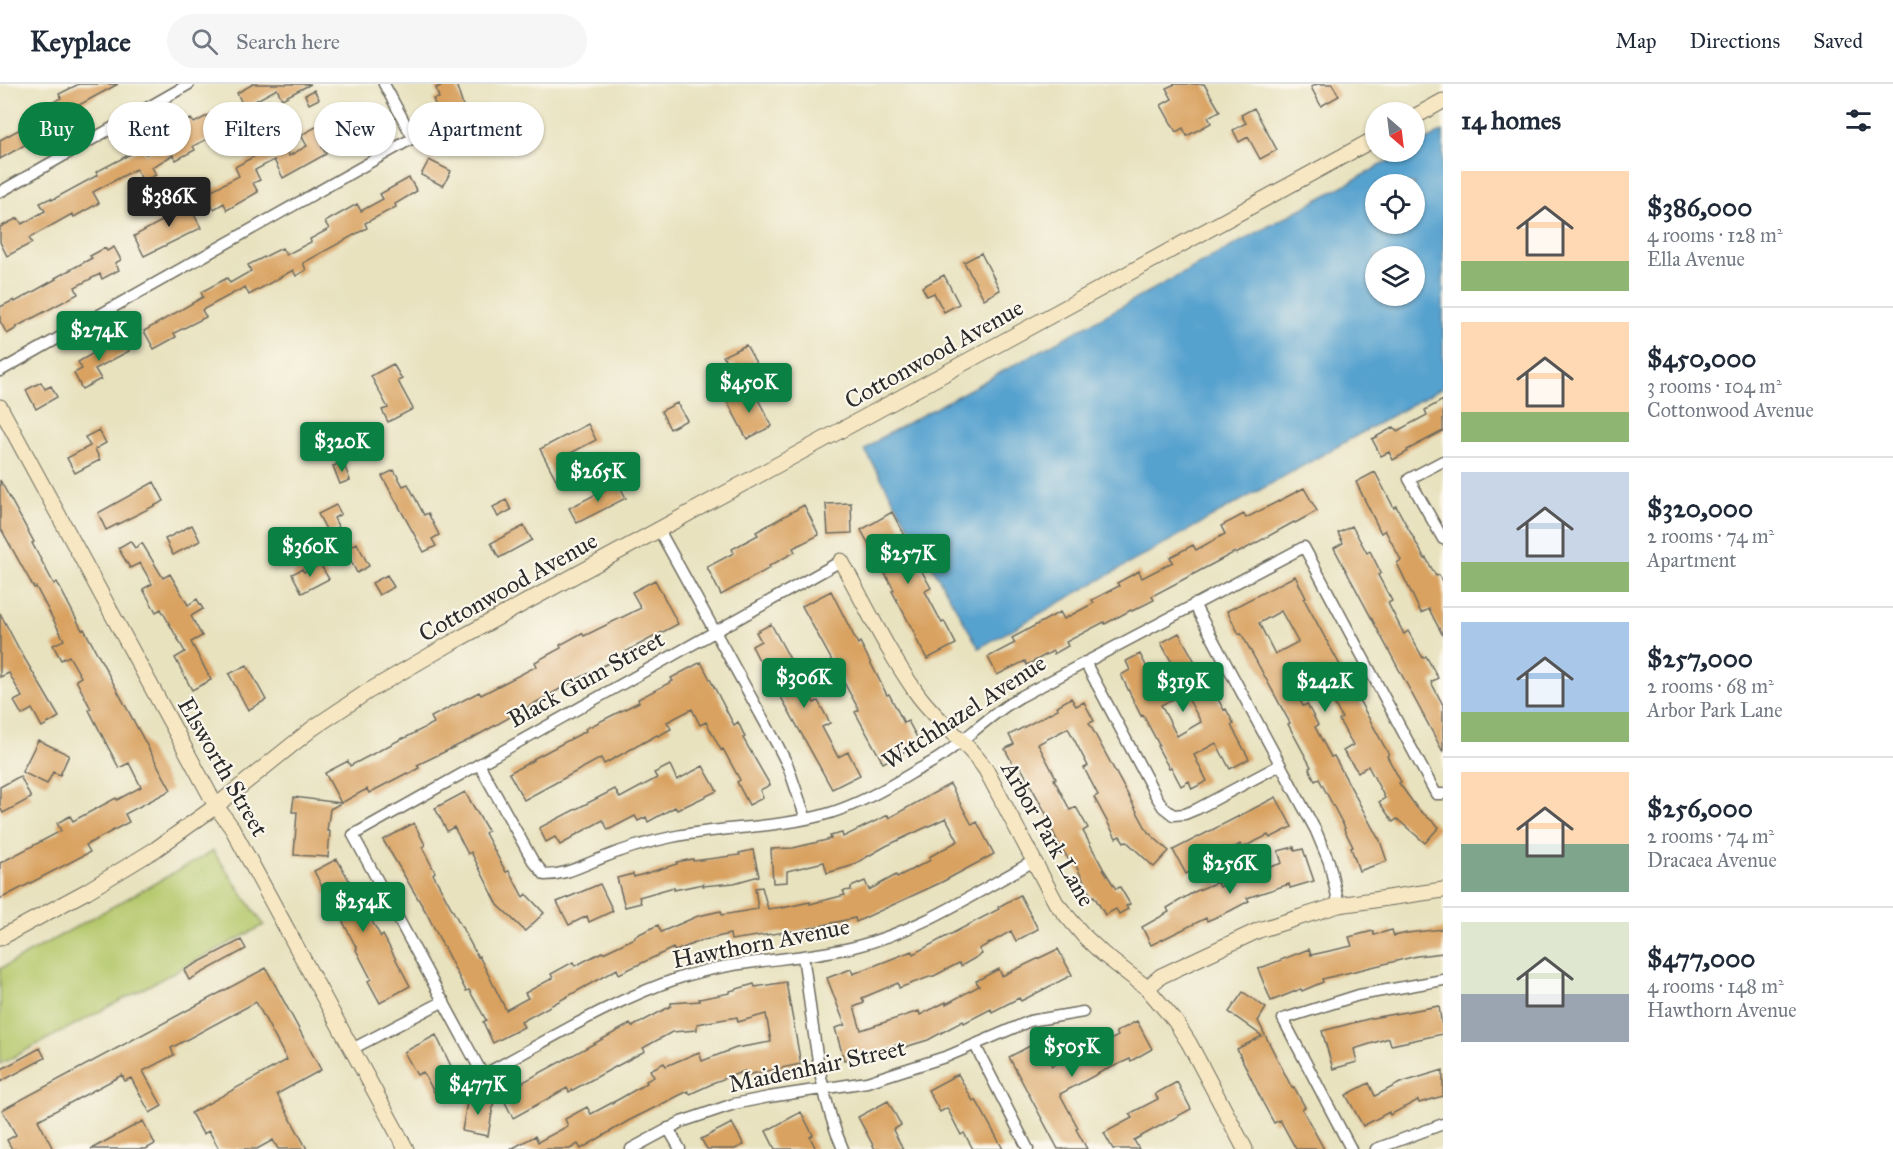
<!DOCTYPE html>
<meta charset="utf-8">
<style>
body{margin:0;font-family:"IM FELL Great Primer",serif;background:#f6f6f7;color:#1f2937;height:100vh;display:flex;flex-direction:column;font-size:22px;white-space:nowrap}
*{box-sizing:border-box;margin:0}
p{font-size:20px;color:#747a83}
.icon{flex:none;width:33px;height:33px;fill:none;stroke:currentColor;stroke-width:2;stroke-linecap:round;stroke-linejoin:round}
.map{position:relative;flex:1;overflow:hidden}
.side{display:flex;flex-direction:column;background:#fff;width:450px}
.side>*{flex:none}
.guide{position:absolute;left:18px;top:18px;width:570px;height:54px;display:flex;gap:12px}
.needle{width:39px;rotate:152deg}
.fabs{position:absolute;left:1365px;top:18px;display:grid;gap:12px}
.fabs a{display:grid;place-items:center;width:60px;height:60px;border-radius:50%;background:#fff;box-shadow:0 2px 4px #0004;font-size:30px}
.price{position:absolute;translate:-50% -51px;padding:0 14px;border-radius:6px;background:#0b8043;color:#fff;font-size:20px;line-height:39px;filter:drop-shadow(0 2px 3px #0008)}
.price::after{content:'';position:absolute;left:50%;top:36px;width:18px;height:14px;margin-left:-9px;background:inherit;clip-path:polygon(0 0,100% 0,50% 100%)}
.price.active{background:#222;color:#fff}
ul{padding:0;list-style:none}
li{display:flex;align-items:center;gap:18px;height:150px;padding:0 18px}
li+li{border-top:2px solid #e0e1e3}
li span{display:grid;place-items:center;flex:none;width:168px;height:120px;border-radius:0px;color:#555}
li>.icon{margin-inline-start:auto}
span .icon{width:72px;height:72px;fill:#fffc;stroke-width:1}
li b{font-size:26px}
h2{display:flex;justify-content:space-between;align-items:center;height:72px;padding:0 18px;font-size:26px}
.pill{padding:0 21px;border-radius:27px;background:#fff;box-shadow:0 2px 4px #0004;font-size:21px;line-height:54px}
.pill.active{background:#0b8043;color:#fff}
header{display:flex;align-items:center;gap:36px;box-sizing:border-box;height:84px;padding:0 30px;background:#fff;border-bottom:2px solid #e0e1e3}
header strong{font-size:28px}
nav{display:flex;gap:33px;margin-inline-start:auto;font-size:21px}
.search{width:420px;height:54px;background:#f6f6f7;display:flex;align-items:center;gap:15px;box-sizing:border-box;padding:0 21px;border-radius:33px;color:#747a83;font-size:22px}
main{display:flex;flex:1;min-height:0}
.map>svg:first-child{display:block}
.green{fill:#b5c86c;stroke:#707a4c;stroke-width:1.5}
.water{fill:#57a2cf;stroke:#41667d;stroke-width:1.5;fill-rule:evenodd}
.building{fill:#d9a260;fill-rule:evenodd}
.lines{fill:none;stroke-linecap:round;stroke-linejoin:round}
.street-casing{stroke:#6d6b5f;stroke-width:13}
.secondary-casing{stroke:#6d6b5f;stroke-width:17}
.street{stroke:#fff;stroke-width:10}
.secondary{stroke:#f7e8c3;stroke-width:15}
.labels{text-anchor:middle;stroke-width:4.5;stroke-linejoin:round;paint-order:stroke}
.street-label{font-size:24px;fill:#2b2b2b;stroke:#fbf7ec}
</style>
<header>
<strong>Keyplace</strong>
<div class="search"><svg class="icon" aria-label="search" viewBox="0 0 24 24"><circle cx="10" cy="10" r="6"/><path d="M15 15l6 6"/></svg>Search here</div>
<nav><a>Map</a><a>Directions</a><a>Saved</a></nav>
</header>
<main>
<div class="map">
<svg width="1443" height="1065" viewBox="0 0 1443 1065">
<rect width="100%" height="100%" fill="#fbf7ec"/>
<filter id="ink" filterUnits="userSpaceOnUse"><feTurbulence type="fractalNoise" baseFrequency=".0167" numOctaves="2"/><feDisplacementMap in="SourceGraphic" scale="12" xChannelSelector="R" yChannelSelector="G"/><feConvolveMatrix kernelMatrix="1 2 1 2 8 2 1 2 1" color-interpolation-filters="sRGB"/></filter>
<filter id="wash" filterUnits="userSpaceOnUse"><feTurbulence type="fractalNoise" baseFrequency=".008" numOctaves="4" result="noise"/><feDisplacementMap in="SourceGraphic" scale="24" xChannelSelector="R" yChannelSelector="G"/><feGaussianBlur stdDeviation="1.35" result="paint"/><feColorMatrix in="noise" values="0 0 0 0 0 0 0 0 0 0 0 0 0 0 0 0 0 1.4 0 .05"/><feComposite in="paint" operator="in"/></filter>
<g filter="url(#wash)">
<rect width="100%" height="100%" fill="#e8e2bf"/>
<path class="green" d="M213 767 264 841 0 980V885Z"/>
<path class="water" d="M1443 47V303L979 564 865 366 882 353 1405 68H1414L1415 62ZM1376 100H1414V140H1376ZM1376 172H1414V212H1376Z"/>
<g id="blocks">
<path class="building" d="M79 0H118L79 21 83 28 0 75V56L31 39 29 35 34 32 32 29 61 14 59 10Z
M253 0H311L282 15 277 5 244 23 237 9Z
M446 0H456L465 28 462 29 467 61 442 65 440 53 449 51 445 24 437 26 433 15 439 14 436 4Z
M1175 0H1204L1220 27 1208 33 1211 39 1187 52 1183 44 1176 48 1161 21 1172 15 1166 4Z
M1317 0H1332L1339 12 1321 22 1311 3Z
M314 6 319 15 309 20 305 11Z
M351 20 365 33 358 41 363 46 354 55 348 49 322 63 326 70 283 94 274 76 255 86 260 96 253 99 258 108 227 126 224 119 214 125 206 109 239 92 235 83 262 68 259 62 268 57 271 63 282 57 289 72 307 62 301 51 327 37 330 42Z
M227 21 238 40 193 62 195 66 176 76 173 71 152 83 156 91 143 97 136 85 93 108 99 119 74 133 72 130 29 154 32 159 7 172 0 158V143L18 134 22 140 45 127 40 119 51 114 52 116 98 91 96 88 142 64 146 70 167 59 165 55 182 46 179 41 191 35 194 39Z
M1254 24 1277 66 1260 75 1248 53 1239 58 1233 46 1246 39 1241 31Z
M429 76 451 87 443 102 421 91Z
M409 94 417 107 395 120 396 123 365 139 367 144 303 179 306 186 296 192 293 186 249 211 245 203 202 226 206 233 174 249 176 253 154 265 144 247 203 213 201 208 227 194 230 199 251 187 248 181 282 164 286 171 311 158 310 155 329 145 325 138 357 120 361 127 383 115 380 110Z
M186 115 201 144 144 172 134 152 162 137 158 130Z
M114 163 121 176 115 179 119 186 102 195 100 190 75 203 78 210 16 243 17 244 7 250 0 237V223L14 216 15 218 56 195 55 194 92 174 90 172 105 164 107 167Z
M981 169 1000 206 984 215 964 178Z
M944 191 959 220 944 228 934 209 927 212 922 203Z
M121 253 129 267 95 285 101 295 82 305 74 289 82 285 78 278Z
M746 261 756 279 739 288 734 280 729 282 723 272Z
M393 280 402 295 398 297 413 325 388 338 382 326 388 324 371 292Z
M41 298 45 305 51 302 57 313 36 325 26 306Z
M752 304 772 342 747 355 727 317Z
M1443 316V347L1407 366V368L1393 376 1389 368 1381 372 1372 355 1394 343 1397 347 1427 331 1425 326Z
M677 319 687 336 670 345 661 327Z
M588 340 596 356 565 372 575 391 558 399 540 365Z
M99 346 106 359 95 365 100 376 75 389 67 374 90 362 85 353Z
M328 347 333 357 324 362 319 352Z
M343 378 350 396 340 400 333 382Z
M394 386 403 402 408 400 424 431 428 429 439 451 432 455 436 462 424 468 382 392Z
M1375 388 1394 424 1396 422 1425 475 1426 474 1436 492 1439 491 1443 499V552L1429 525 1421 529 1397 479 1401 476 1385 446 1381 449 1356 398Z
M0 396 34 458 32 459 54 500 57 498 82 546 84 545 171 706 125 730 129 738 86 761 90 768 0 815V779L61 747 57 739 70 732 73 737 116 714 117 716 141 703 129 679 119 684 89 626 91 625 76 596 81 593 69 572 61 576 53 561 64 556 36 503 34 504 0 443Z
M154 398 164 417 106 446 98 429Z
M618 399 626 414 577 439 569 424Z
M1304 404 1317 427 1295 439 1294 438 1236 470 1235 468 1205 484 1152 512 1154 516 1132 527 1131 526 1105 540 1104 538 1066 558 1068 562 1054 570 1053 567 1027 581 1025 577 997 591 988 573 1015 559 1012 554 1060 528 1064 535 1094 519 1092 516 1119 502 1117 499 1139 487 1142 494 1173 478 1170 473 1193 461 1196 466 1225 450 1221 442 1244 430 1246 434Z
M506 416 511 426 498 433 493 423Z
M851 419 852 449 828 450 826 420Z
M336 421 341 430 334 434 339 444 328 449 318 430Z
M804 421 819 451 793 464 795 468 769 482 770 484 721 511 707 483 734 469 732 465 758 451 756 448Z
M892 428 904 450 902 451 931 504 925 507 942 539 944 537 956 560 927 575 915 553 916 552 892 507 894 506 861 446Z
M192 441 200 457 173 471 165 455Z
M524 442 532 456 499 474 491 459Z
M1352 442 1367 469 1370 467 1381 489 1378 491 1392 517 1388 519 1404 550 1408 547 1423 574 1426 572 1438 594 1431 598 1443 621V668L1334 464 1343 459 1338 449Z
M130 457 135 464 142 459 163 494 170 490 188 521 197 515 203 525 191 532 202 552 191 558 211 596 192 606 175 574 185 568 161 525 156 528 143 505 152 500 140 479 130 484 118 464Z
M357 459 369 482 357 489 345 465Z
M320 480 329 495 302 509 292 490 302 485 304 488Z
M387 491 394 503 379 511 372 499Z
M1295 492 1306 514 1304 515 1389 671 1387 672 1401 698 1399 699 1417 724 1439 743 1425 759 1397 735 1393 738 1379 718 1385 714 1368 682 1358 688 1343 667 1353 661 1339 636 1342 634 1326 604 1319 608 1305 581 1287 591 1303 622 1307 620 1318 641 1315 643 1331 673 1334 672 1378 754H1379L1387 777 1359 787 1351 764 1353 763 1344 745 1345 744 1319 695 1315 697 1309 684 1311 683 1288 640 1290 639 1241 549 1239 550 1227 527ZM1281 527 1298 558 1275 570 1259 539Z
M655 496 678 540 625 568 626 570 574 597 471 655 417 681 419 684 408 690 407 689 369 709 367 705 330 725 327 747H330L328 773 294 771 297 728H292L294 713 341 719 325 689 348 677 350 682 403 654V655L434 639 431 633 479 608 481 611 537 582 535 578 561 564 560 561 582 549 584 552 641 524 632 508Z
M831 507 858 560 860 558 887 611 889 610 904 639 908 637 920 659 883 679 855 628 859 626 802 522Z
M0 529 19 565 59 633 42 643 32 625 22 631 14 617 22 613 9 589 0 593Z
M771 540 814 619 818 617 830 639 822 643 838 673 848 668 860 691 832 705 781 613 783 612 763 574 759 576 752 562 761 557 756 548Z
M1179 549 1199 585 1204 583 1210 595 1208 597 1224 626 1226 625 1234 640 1231 641 1249 675 1230 685 1216 659 1194 671 1207 697 1192 705 1189 697 1181 702 1171 683 1169 684 1157 662 1159 661 1143 631 1141 632 1121 591 1130 586 1126 577 1140 570 1154 597 1176 586 1161 559ZM1185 609 1201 638 1177 652 1161 621Z
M701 578 734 641 738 638 745 653 743 654 770 701 760 706 763 714 749 721 737 698 740 696 723 665 721 666 706 638 700 641 692 625 667 638 671 645 658 652 657 651 604 680 601 674 524 716 509 689 534 676 533 675 586 647 585 645 639 618 638 615 673 597 671 594Z
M247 581 266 616 248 626 229 590Z
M1071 614 1076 622 1084 618 1094 637 1089 639 1148 748 1169 767 1154 783 1126 757 1124 758 1120 752 1116 754 1094 713 1098 711 1084 684 1088 682 1068 644 1038 660 1056 694 1054 695 1070 726 1076 723 1088 744 1083 747 1104 786 1116 805 1120 803 1130 820 1126 822 1128 825 1119 830 1116 825 1105 831 1094 812 1092 813 1073 776 1070 778 1059 760 1048 738 1050 737 1019 680 1014 682 1005 665 1014 660 1009 651 1058 625 1057 622Z
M38 656 69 671 60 691 53 688 47 700 22 688Z
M670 681 677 696 703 682 717 707 677 726 675 723 648 738 646 733 638 737 635 732 608 746 603 736 572 753 573 754 560 761 555 753 546 758 539 744 615 705 620 714 657 694 654 689Z
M20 692 31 714 3 729 0 723V703Z
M950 700 972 741 977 738 994 770 942 798 856 838 855 834 792 848V847L731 856 730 850 700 857 675 867 673 864 619 890 617 885 521 938 524 943 493 959 483 938 486 936 469 906 466 907 426 828 383 756 414 739 425 761 422 763 435 788 433 790 478 873 479 872 506 926 528 914 525 909 553 894 551 890 573 878 575 882 602 868 603 869 635 854V852L658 841 661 848 698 832 721 827 722 831 758 825 755 804 762 803 768 825 782 823V824L810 818V820L845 811 843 807 851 806V803L865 797 869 806 896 791 897 793 931 776 929 773 958 757 946 734 886 762 851 782 827 789 824 778 787 787V798L773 799 771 765 793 764 831 755 830 752 842 749 843 753 888 731 889 734Z
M465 708 488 747 485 749 506 788 509 787 523 813 526 810 544 829 525 847 498 821 471 768 468 770 454 743 447 747 435 724Z
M1276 713 1292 743 1270 754 1268 751 1242 764 1240 760 1186 790 1173 766Z
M1294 763 1295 767 1303 765 1314 797 1290 804 1289 800 1247 814 1249 817 1230 827 1207 837 1206 834 1151 861 1142 843 1169 828 1167 824 1194 808 1217 798 1220 803 1246 790 1247 791 1282 779 1278 767Z
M753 766 759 792 734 799 703 802V800L674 806V803L639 813 641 819 625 823 617 794 633 790 634 793 677 780V778L693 775V777L740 771 739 769Z
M337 775 381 853 383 851 410 902 380 919 368 897 371 895 356 866 357 865 328 809 326 810 314 787Z
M600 800 613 827 589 838 587 832 569 841 557 818Z
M1020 811 1038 845 1016 857 1011 847 979 865 982 870 961 882 959 879 932 893V892L899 904 898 899 862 914 864 919 854 923 861 946 919 927 920 931 946 918V920L979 902 976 897 999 885 1002 892 1058 865 1072 891 1021 917 1019 914 992 928 991 925 964 939 963 937 928 956 905 963 904 959 844 976 835 944 845 941 827 894 851 885 853 890 912 867 913 870 999 825 998 823Z
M1443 845V869L1417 872 1322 895 1323 898 1302 907 1301 905 1271 917 1258 885 1309 865 1311 871 1352 862 1349 853 1373 847 1374 851 1392 846 1394 852 1407 849Z
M241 856 246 865 189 896 184 886Z
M266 884 321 986 277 1010 307 1065H278L273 1056 257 1065H219L209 1047 203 1050 191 1029 287 976 256 918 171 964 174 971 143 987 162 1022 150 1029 131 994 125 997 122 991 38 1036 53 1065H12L7 1056 16 1051 2 1026Z
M786 898 801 980 746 991 745 987 712 999V1000L690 1010 688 1007 628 1037 581 1065 578 1060 570 1065H511L535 1052 538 1058 568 1042 565 1035 587 1023 591 1030 621 1014 647 999 646 997 654 993 650 986 664 979 666 982 699 968 702 977 736 964 771 958 766 930 738 938 737 933 697 940V946L672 948 643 964 645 967 617 982 569 1008 567 1004 513 1034 501 1010 630 940 632 943 671 922V919L700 917 699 915 730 909V907L754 900 755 903Z
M1243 908 1266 924 1258 937 1292 1004 1294 1003 1305 1023 1302 1025 1324 1065H1296L1280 1036 1274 1039 1263 1019 1237 965 1262 952 1229 928Z
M1439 922 1443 950 1391 961 1389 954 1354 965 1357 978 1333 985 1322 947 1372 934Z
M1137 937 1152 965 1131 977 1130 975 1101 988 1060 1010 1078 1044 1076 1045 1087 1065H1058L1009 973 1039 957 1052 982 1084 965 1086 969 1118 952 1116 948Z
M436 951 462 1005 439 1017 423 988 417 991 404 968Z
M40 964 45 974 0 998V986Z
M1443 986V1012L1419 1019 1418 1016 1390 1031 1389 1028 1363 1042 1346 1011 1369 999 1375 1012 1400 999Z
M958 990 973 1017 976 1016 1003 1065H973L964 1049 961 1051 947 1024 940 1028 928 1006Z
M1177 998 1191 1025 1134 1056 1139 1065H1113L1104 1049 1132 1034 1129 1030 1158 1015 1155 1010Z
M468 1012 494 1017 488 1052 462 1047Z
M888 1017 901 1041 893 1046 903 1065H875L858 1033Z
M801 1028 813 1051 810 1053 816 1065H775L766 1047Z
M143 1037 155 1060 146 1065H91Z
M732 1039 744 1061 735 1065H707L701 1055Z"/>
</g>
</g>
<g filter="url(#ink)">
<use href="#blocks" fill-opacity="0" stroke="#6d6b5f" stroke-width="1.5"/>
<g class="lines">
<g class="street-casing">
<path id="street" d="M0 108 189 0
M0 287 413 54 384 0
M1443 377 1409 395 1443 455
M659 446 779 664 788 682 806 735
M841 477 353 751 483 991C547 957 610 917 679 894 736 875 796 877 854 863 919 847 975 809 1034 777
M1194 520 1316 747 1329 778 1339 821
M1085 578 1156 712 1163 723 1173 731 1185 730 1197 725 1280 681
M479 680 533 777 545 791C565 791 579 783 597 776 621 766 647 758 672 753 724 742 778 745 830 729 859 720 886 705 912 689 922 683 934 678 943 671 970 652 992 629 1020 613L1304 463 1436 710H1443
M803 872C813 935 817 1008 843 1065
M975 961 1028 1065
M352 965 444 917
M668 1044 680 1065
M631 1065 681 1038 734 1020 769 1013 867 998 948 972 1030 937 1083 928
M1351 1065 1283 935 1359 911 1443 896
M1376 1065 1443 1040"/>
</g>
<g class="secondary-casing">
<path id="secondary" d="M1414 33 1443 17
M0 323 216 722 232 744 406 1065
M841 477C865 520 887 567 916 608 936 637 967 657 986 686L1056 819 1084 852 1103 870 1147 904 1175 937 1189 959 1245 1065
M0 854 87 807 156 765 216 722 313 644 367 608 453 558 1376 54
M1147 904 1161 892 1259 846 1339 821 1443 806"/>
</g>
<use href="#street" class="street"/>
<use href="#secondary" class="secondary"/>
</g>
</g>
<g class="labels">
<g class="street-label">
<text transform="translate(934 270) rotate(-29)" y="8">Cottonwood Avenue</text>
<text transform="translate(508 503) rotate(-29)" y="8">Cottonwood Avenue</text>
<text transform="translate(586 595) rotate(-29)" y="8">Black Gum Street</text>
<text transform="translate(964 628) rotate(-33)" y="8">Witchhazel Avenue</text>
<text transform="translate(223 683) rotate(60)" y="8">Elsworth Street</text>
<text transform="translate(1048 750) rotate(60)" y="8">Arbor Park Lane</text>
<text transform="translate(761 859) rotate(-11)" y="8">Hawthorn Avenue</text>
<text transform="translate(817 982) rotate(-12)" y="8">Maidenhair Street</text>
</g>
</g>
</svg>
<div class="fabs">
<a><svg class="needle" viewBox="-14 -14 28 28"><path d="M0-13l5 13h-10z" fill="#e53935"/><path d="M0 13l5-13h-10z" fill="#747a83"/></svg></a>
<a><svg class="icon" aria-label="locate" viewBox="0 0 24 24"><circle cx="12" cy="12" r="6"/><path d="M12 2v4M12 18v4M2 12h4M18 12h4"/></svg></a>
<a><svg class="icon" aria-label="layers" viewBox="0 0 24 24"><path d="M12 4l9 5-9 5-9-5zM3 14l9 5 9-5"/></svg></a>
</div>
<b class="price active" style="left:169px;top:144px">$386K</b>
<b class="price" style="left:99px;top:278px">$274K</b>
<b class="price" style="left:749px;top:330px">$450K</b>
<b class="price" style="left:342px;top:389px">$320K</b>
<b class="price" style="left:598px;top:419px">$265K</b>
<b class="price" style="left:310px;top:494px">$360K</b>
<b class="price" style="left:908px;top:501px">$257K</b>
<b class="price" style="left:804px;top:625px">$306K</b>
<b class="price" style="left:1183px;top:629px">$319K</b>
<b class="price" style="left:1325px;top:629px">$242K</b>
<b class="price" style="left:1230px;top:811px">$256K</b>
<b class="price" style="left:363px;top:849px">$254K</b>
<b class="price" style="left:1072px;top:994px">$505K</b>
<b class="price" style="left:478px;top:1032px">$477K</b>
<div class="guide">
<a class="pill active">Buy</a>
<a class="pill">Rent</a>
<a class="pill">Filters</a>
<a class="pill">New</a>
<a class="pill">Apartment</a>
</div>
</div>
<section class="side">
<h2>14 homes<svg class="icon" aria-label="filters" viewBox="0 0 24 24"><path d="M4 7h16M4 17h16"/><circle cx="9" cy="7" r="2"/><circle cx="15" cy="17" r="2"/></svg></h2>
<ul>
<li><span style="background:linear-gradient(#ffd9b3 75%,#8fb573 0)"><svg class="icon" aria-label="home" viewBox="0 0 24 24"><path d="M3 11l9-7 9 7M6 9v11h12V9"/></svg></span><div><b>$386,000</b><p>4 rooms · 128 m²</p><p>Ella Avenue</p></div></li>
<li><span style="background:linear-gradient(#ffd9b3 75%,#8fb573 0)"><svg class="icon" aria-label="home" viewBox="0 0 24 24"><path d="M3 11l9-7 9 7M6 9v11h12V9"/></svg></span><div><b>$450,000</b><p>3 rooms · 104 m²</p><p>Cottonwood Avenue</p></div></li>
<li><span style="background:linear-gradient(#c9d6e8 75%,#8fb573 0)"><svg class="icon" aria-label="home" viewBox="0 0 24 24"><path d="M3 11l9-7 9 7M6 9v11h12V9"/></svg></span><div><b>$320,000</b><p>2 rooms · 74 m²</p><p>Apartment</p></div></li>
<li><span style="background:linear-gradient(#a9c7e8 75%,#8fb573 0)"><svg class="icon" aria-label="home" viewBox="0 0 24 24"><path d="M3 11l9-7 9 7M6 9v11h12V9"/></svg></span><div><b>$257,000</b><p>2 rooms · 68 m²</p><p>Arbor Park Lane</p></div></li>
<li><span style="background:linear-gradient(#ffd9b3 60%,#7fa58c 0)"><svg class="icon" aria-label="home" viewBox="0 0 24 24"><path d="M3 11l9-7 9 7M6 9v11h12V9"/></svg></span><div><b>$256,000</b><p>2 rooms · 74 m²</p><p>Dracaea Avenue</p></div></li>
<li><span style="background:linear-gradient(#dfe7d0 60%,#9aa5b1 0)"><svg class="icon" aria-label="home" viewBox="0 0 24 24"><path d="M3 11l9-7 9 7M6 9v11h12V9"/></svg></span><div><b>$477,000</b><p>4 rooms · 148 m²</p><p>Hawthorn Avenue</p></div></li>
</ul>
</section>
</main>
